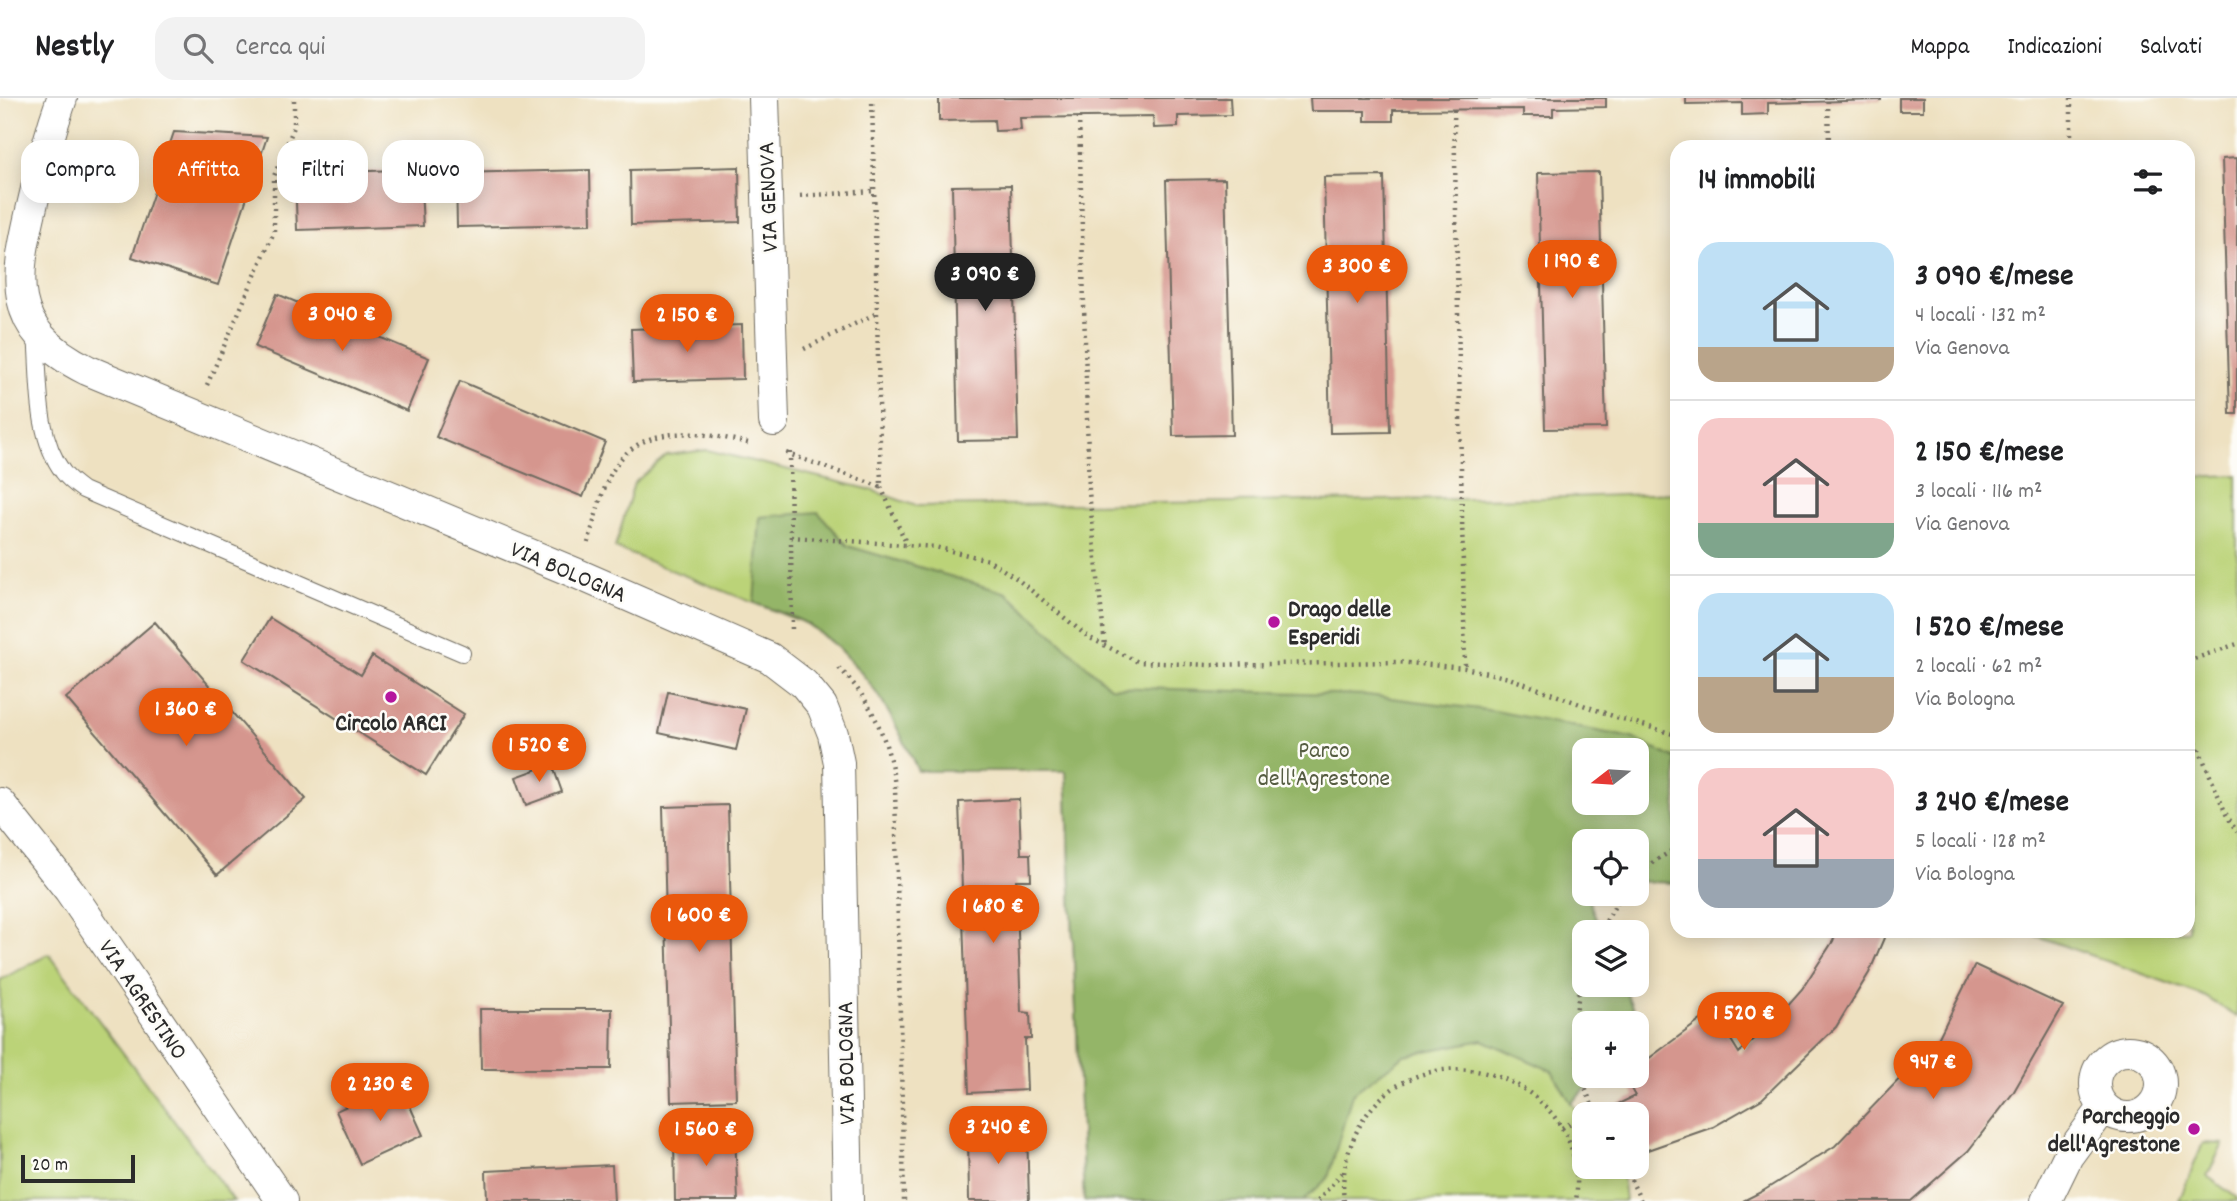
<!DOCTYPE html>
<html lang="it">
<meta charset="utf-8">
<style>
body{margin:0;font-family:Dekko,sans-serif;background:#f2f2f2;color:#202124;height:100vh;display:flex;flex-direction:column;font-size:26px;white-space:nowrap}
*{box-sizing:border-box;margin:0}
p{font-size:23px;color:#757577}
.icon{flex:none;width:38px;height:38px;fill:none;stroke:currentColor;stroke-width:2;stroke-linecap:round;stroke-linejoin:round}
.map{position:relative;flex:1;overflow:hidden}
.details{position:absolute;left:1670px;top:42px;width:525px;height:798px;display:flex;flex-direction:column;background:#fff;border-radius:21px;box-shadow:0 4px 18px #0003}
.details>*{flex:none}
.top-card{position:absolute;left:21px;top:42px;width:665px;height:63px;display:flex;gap:14px}
.needle{width:46px;rotate:253deg}
.tools{position:absolute;left:1572px;top:640px;display:grid;gap:14px}
.tools a{display:grid;place-items:center;width:77px;height:77px;border-radius:14px;background:#fff;box-shadow:0 4px 18px #0003;font-size:35px}
.scale{position:absolute;left:21px;bottom:18px;width:114px;box-sizing:border-box;padding-left:7px;border:4px solid #2b2b2b;border-top:0;font-size:19px;line-height:24px;white-space:nowrap;color:#2b2b2b;-webkit-text-stroke:5px #fdfcf7;paint-order:stroke}
.price{position:absolute;translate:-50% -60px;padding:0 16px;border-radius:24px;background:#ea580c;color:#fff;font-size:23px;line-height:46px;filter:drop-shadow(0 2px 4px #0008)}
.price::after{content:'';position:absolute;left:50%;top:42px;width:21px;height:16px;margin-left:-10px;background:inherit;clip-path:polygon(0 0,100% 0,50% 100%)}
.price.selected{background:#222;color:#fff}
ul{padding:0;list-style:none}
li{display:flex;align-items:center;gap:21px;height:175px;padding:0 28px}
li+li{border-top:2px solid #e0e0e0}
li span{display:grid;place-items:center;flex:none;width:196px;height:140px;border-radius:21px;color:#555}
li>.icon{margin-inline-start:auto}
span .icon{width:84px;height:84px;fill:#fffc;stroke-width:1}
li b{font-size:30px}
h2{display:flex;justify-content:space-between;align-items:center;height:84px;padding:0 28px;font-size:30px}
.pill{padding:0 24px;border-radius:21px;background:#fff;box-shadow:0 4px 18px #0003;font-size:24px;line-height:63px}
.pill.selected{background:#ea580c;color:#fff}
header{display:flex;align-items:center;gap:42px;box-sizing:border-box;height:98px;padding:0 35px;background:#fff;border-bottom:2px solid #e0e0e0}
header strong{font-size:33px}
nav{display:flex;gap:38px;margin-inline-start:auto;font-size:24px}
.search{width:490px;height:63px;background:#f2f2f2;display:flex;align-items:center;gap:18px;box-sizing:border-box;padding:0 24px;border-radius:21px;color:#757577;font-size:26px}
.map>svg:first-child{display:block}
.green{fill:#bbd378;stroke:#737f52;stroke-width:2;fill-rule:evenodd}
.forest{fill:#94b568;stroke:#60704a;stroke-width:2;fill-rule:evenodd}
.building{fill:#d5968e}
.lines{fill:none;stroke-linecap:round;stroke-linejoin:round}
.service-casing{stroke:#6f6b60;stroke-width:18}
.minor-casing{stroke:#6f6b60;stroke-width:32}
.path{stroke:#6f6b60;stroke-width:4.5;stroke-dasharray:2 5;stroke-linecap:butt}
.service{stroke:#fff;stroke-width:16}
.minor{stroke:#fff;stroke-width:30}
.poi-dot{fill:#b5179e;stroke:#fdfcf7;stroke-width:2.5}
.labels{text-anchor:middle;stroke-width:5;stroke-linejoin:round;paint-order:stroke}
.street-label{font-size:24px;fill:#2b2b2b;stroke:#fdfcf7}
.poi-label{font-size:24px;font-weight:bold;fill:#2b2b2b;stroke:#fdfcf7;text-anchor:start}
.park-label{font-size:24px;fill:#565d42;stroke:#fdfcf7}
</style>
<header>
<strong>Nestly</strong>
<div class="search"><svg class="icon" aria-label="search" viewBox="0 0 24 24"><circle cx="10" cy="10" r="6"/><path d="M15 15l6 6"/></svg>Cerca qui</div>
<nav><a>Mappa</a><a>Indicazioni</a><a>Salvati</a></nav>
</header>
<div class="map">
<svg width="2237" height="1103" viewBox="0 0 2237 1103">
<rect width="100%" height="100%" fill="#fdfcf7"/>
<filter id="ink" filterUnits="userSpaceOnUse"><feTurbulence type="fractalNoise" baseFrequency=".0143" numOctaves="2"/><feDisplacementMap in="SourceGraphic" scale="14" xChannelSelector="R" yChannelSelector="G"/><feConvolveMatrix kernelMatrix="1 2 1 2 8 2 1 2 1" color-interpolation-filters="sRGB"/></filter>
<filter id="wash" filterUnits="userSpaceOnUse"><feTurbulence type="fractalNoise" baseFrequency=".00686" numOctaves="4" result="noise"/><feDisplacementMap in="SourceGraphic" scale="28" xChannelSelector="R" yChannelSelector="G"/><feGaussianBlur stdDeviation="1.57" result="paint"/><feColorMatrix in="noise" values="0 0 0 0 0 0 0 0 0 0 0 0 0 0 0 0 0 1.4 0 .05"/><feComposite in="paint" operator="in"/></filter>
<g filter="url(#wash)">
<rect width="100%" height="100%" fill="#eee1c1"/>
<path class="green" d="M707 352 868 391 916 408 1542 400 1676 395V785L1636 783V744H1584V780L1580 781 1584 796H1586L1602 835H1584V887H1623L1643 936 1636 942V926H1584V978H1599L1571 1005 1584 1021V1069H1621L1625 1103H1084L1066 673H918L894 620 867 581 837 549 807 526 615 450 634 385 667 357ZM1584 653H1636V705H1584Z
M2237 377V919L2204 898 2023 833H2188V379Z
M49 856 234 1103H0V882Z
M2203 1045 2223 1046 2207 1078 2237 1100V1103H2179Z"/>
<path class="forest" d="M818 414 848 448 1007 495 1110 589 1367 597 1495 613 1632 640 1676 661V785L1636 783V744H1584V780L1580 781 1584 796H1586L1602 835H1584V887H1623L1643 936 1636 942V926H1584V978H1599L1571 1005 1552 973 1483 942 1405 957 1352 996 1328 1080 1303 1103H1084L1066 673H918C892 615 864 564 809 527 793 517 772 512 754 505L760 419ZM1584 653H1636V705H1584Z"/>
<g id="blocks">
<path class="building" d="M939 0H1230L1231 17 1178 18V29L1154 30 1153 18 1020 20 1021 32 995 33 994 22 939 23Z
M1310 0H1606V9L1553 10V18H1523V11L1393 12V23H1365V13H1311Z
M1686 0H1881V2L1768 5V16L1742 17V5L1686 6Z
M1899 0H1923V13H1899Z
M174 34 267 39 218 187 132 159Z
M2237 60V316H2230L2222 61Z
M739 69 740 124 631 127 630 72Z
M420 71 423 128 297 132 295 76Z
M590 72 591 126 457 129 456 75Z
M1599 74 1606 330 1545 331 1538 75Z
M1384 78 1390 334 1330 335 1324 79Z
M1225 81 1232 337 1173 338 1166 82Z
M1011 87 1018 342 958 343 952 88Z
M277 196 429 260 407 313 255 249Z
M742 227 743 281 633 284 631 231Z
M460 283 605 344 583 399 436 339Z
M270 520 361 577 372 558 464 616 426 677 244 562Z
M155 524 306 701 217 777 66 600Z
M668 594 746 611 736 652 659 635Z
M552 666 562 694 526 707 516 679Z
M1019 701 1021 756H1030L1031 782H1016L1021 914 1030 915 1031 941H1025L1027 992 969 995 959 704Z
M728 707 736 1002 671 1004 663 709Z
M1837 833H1887L1869 875 1836 929 1762 1001 1713 1029 1636 1056V1017H1619L1616 1007 1635 998 1624 978H1636V970L1713 913 1739 955 1769 928 1802 891 1833 843Z
M1975 867 2063 908 2013 995 1968 1053 1911 1103H1743L1763 1093 1835 1048 1938 941Z
M480 911H612L611 971H481Z
M399 984 423 1037 360 1066 336 1013Z
M1027 1032 1029 1103H969L968 1034Z
M735 1037 738 1103H675L674 1038Z
M612 1067 614 1103H487L486 1073Z"/>
</g>
</g>
<g filter="url(#ink)">
<use href="#blocks" fill-opacity="0" stroke="#6f6b60" stroke-width="2"/>
<g class="lines">
<g class="service-casing">
<path id="service" d="M36 237C40 280 35 337 63 374 68 381 76 387 83 392L462 555"/>
</g>
<g class="minor-casing">
<path id="minor" d="M62 0C50 34 41 68 33 104 15 180 4 231 87 272L578 476 770 560 804 586 822 608 833 636 839 665 848 1103
M764 0 774 323
M0 705 69 792 282 1103
M2095 986a33 33 0 1 1 66 0a33 33 0 1 1-66 0Z
M2046 1103 2068 1058 2104 1009"/>
</g>
<path class="path" d="M2071 0V49
M1828 3 1829 49
M1454 12 1465 570
M1079 19 1089 394 1105 548
M800 98 874 93
M804 251 877 215
M207 287 274 134V78L294 29V0
M790 354 792 535
M786 355 881 389 872 0
M881 389 907 447
M791 439 935 449 988 462 1016 480 1088 539 1138 564 1209 567 1397 564 1465 570 1509 580 1613 618 1676 637
M588 445C594 424 599 402 608 382 634 322 697 333 748 345
M2188 563 2237 546
M839 570C872 602 889 643 895 688L904 1103
M2188 625 2226 716 2237 734
M1636 779 1652 765 1676 750
M1599 835 1622 796
M1584 874C1570 922 1573 972 1597 1017
M1587 1017 1594 1012
M1562 1030 1584 1018
M1625 1069 1641 1103
M1318 1103 1344 1072
M1344 1103C1341 1080 1346 1056 1356 1035 1412 918 1593 975 1576 1103"/>
<use href="#service" class="service"/>
<use href="#minor" class="minor"/>
</g>
</g>
<g class="poi-dot">
<circle cx="1274" cy="524" r="7"/>
<circle cx="391" cy="599" r="7"/>
<circle cx="2194" cy="1031" r="7"/>
</g>
<g class="labels">
<g class="street-label">
<text transform="translate(767 99) rotate(-92)" y="8">VIA GENOVA</text>
<text transform="translate(569 473) rotate(23)" y="8">VIA BOLOGNA</text>
<text transform="translate(144 901) rotate(56)" y="8">VIA AGRESTINO</text>
<text transform="translate(845 965) rotate(-91)" y="8">VIA BOLOGNA</text>
</g>
<g class="poi-label">
<text x="1288" y="518">Drago delle<tspan x="1288" dy="28">Esperidi</tspan></text>
<text x="391" y="632" text-anchor="middle">Circolo ARCI</text>
<text x="2180" y="1025" text-anchor="end">Parcheggio<tspan x="2180" dy="28">dell'Agrestone</tspan></text>
</g>
<g class="park-label">
<text x="1324" y="659">Parco<tspan x="1324" dy="28">dell'Agrestone</tspan></text>
</g>
</g>
</svg>
<div class="tools">
<a><svg class="needle" viewBox="-14 -14 28 28"><path d="M0-13l5 13h-10z" fill="#e53935"/><path d="M0 13l5-13h-10z" fill="#757577"/></svg></a>
<a><svg class="icon" aria-label="locate" viewBox="0 0 24 24"><circle cx="12" cy="12" r="6"/><path d="M12 2v4M12 18v4M2 12h4M18 12h4"/></svg></a>
<a><svg class="icon" aria-label="layers" viewBox="0 0 24 24"><path d="M12 4l9 5-9 5-9-5zM3 14l9 5 9-5"/></svg></a>
<a>+</a>
<a>−</a>
</div>
<div class="scale">20 m</div>
<b class="price" style="left:1572px;top:202px">1 190 €</b>
<b class="price" style="left:1357px;top:207px">3 300 €</b>
<b class="price selected" style="left:985px;top:215px">3 090 €</b>
<b class="price" style="left:342px;top:255px">3 040 €</b>
<b class="price" style="left:687px;top:256px">2 150 €</b>
<b class="price" style="left:186px;top:650px">1 360 €</b>
<b class="price" style="left:539px;top:686px">1 520 €</b>
<b class="price" style="left:993px;top:847px">1 680 €</b>
<b class="price" style="left:699px;top:856px">1 600 €</b>
<b class="price" style="left:1744px;top:954px">1 520 €</b>
<b class="price" style="left:1933px;top:1003px">947 €</b>
<b class="price" style="left:380px;top:1025px">2 230 €</b>
<b class="price" style="left:998px;top:1068px">3 240 €</b>
<b class="price" style="left:706px;top:1070px">1 560 €</b>
<div class="top-card">
<a class="pill">Compra</a>
<a class="pill selected">Affitta</a>
<a class="pill">Filtri</a>
<a class="pill">Nuovo</a>
</div>
<section class="details">
<h2>14 immobili<svg class="icon" aria-label="filters" viewBox="0 0 24 24"><path d="M4 7h16M4 17h16"/><circle cx="9" cy="7" r="2"/><circle cx="15" cy="17" r="2"/></svg></h2>
<ul>
<li><span style="background:linear-gradient(#bfe0f5 75%,#b9a48a 0)"><svg class="icon" aria-label="home" viewBox="0 0 24 24"><path d="M3 11l9-7 9 7M6 9v11h12V9"/></svg></span><div><b>3 090 €/mese</b><p>4 locali · 132 m²</p><p>Via Genova</p></div></li>
<li><span style="background:linear-gradient(#f6c9c9 75%,#7fa58c 0)"><svg class="icon" aria-label="home" viewBox="0 0 24 24"><path d="M3 11l9-7 9 7M6 9v11h12V9"/></svg></span><div><b>2 150 €/mese</b><p>3 locali · 116 m²</p><p>Via Genova</p></div></li>
<li><span style="background:linear-gradient(#bfe0f5 60%,#b9a48a 0)"><svg class="icon" aria-label="home" viewBox="0 0 24 24"><path d="M3 11l9-7 9 7M6 9v11h12V9"/></svg></span><div><b>1 520 €/mese</b><p>2 locali · 62 m²</p><p>Via Bologna</p></div></li>
<li><span style="background:linear-gradient(#f6c9c9 65%,#9aa5b1 0)"><svg class="icon" aria-label="home" viewBox="0 0 24 24"><path d="M3 11l9-7 9 7M6 9v11h12V9"/></svg></span><div><b>3 240 €/mese</b><p>5 locali · 128 m²</p><p>Via Bologna</p></div></li>
</ul>
</section>
</div>
